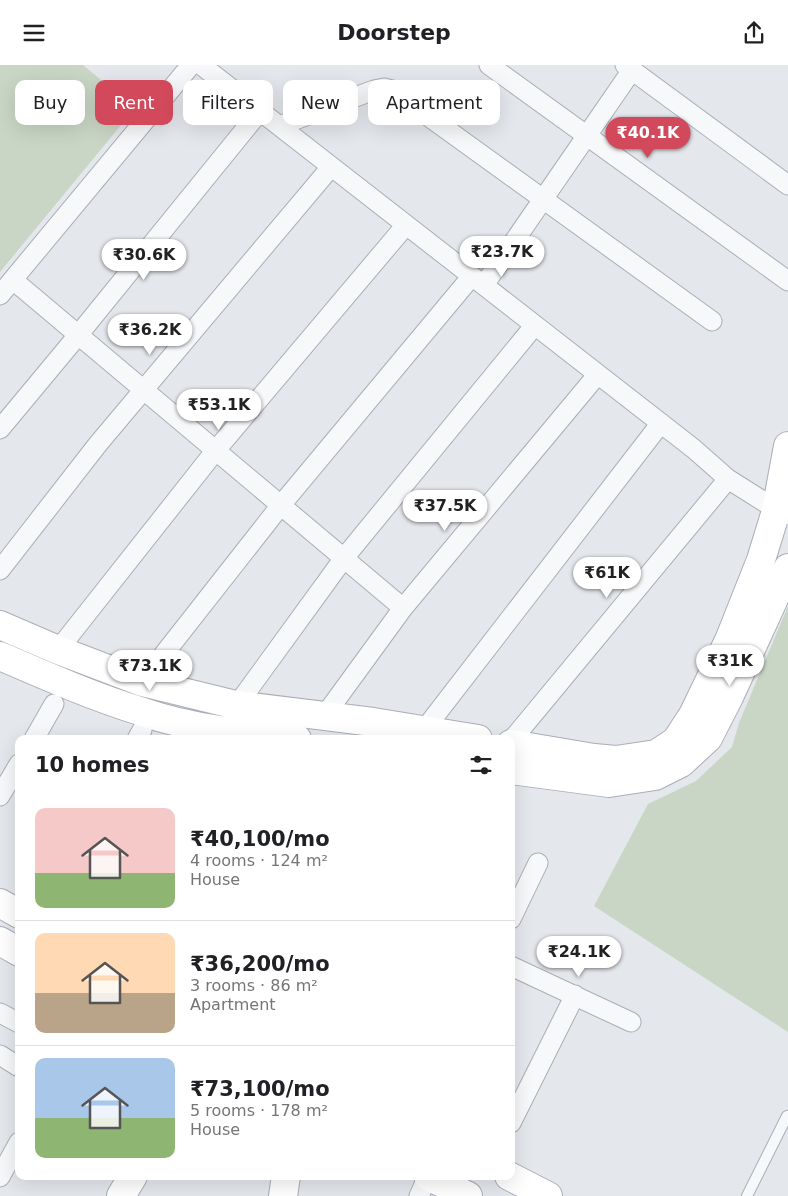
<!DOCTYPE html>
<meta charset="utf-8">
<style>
body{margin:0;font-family:"DejaVu Sans",sans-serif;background:#f6f6f6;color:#202124;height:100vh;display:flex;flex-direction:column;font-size:19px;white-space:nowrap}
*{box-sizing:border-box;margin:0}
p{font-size:16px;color:#757577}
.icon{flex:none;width:28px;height:28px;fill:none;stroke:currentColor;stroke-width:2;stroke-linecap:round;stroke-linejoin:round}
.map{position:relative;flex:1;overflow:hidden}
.details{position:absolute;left:15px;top:670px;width:500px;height:445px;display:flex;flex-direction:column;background:#fff;border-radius:10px;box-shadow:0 5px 20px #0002}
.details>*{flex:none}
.guide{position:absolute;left:15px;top:15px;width:500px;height:45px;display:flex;gap:10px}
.price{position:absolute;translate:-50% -42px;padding:0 11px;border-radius:18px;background:#fff;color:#222;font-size:16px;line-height:32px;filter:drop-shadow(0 1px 2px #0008)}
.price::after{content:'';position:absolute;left:50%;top:30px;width:15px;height:11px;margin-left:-8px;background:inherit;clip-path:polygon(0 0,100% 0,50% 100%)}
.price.active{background:#d1495b;color:#fff}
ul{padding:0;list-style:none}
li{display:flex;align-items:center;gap:15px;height:125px;padding:0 20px}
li+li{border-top:1px solid #e0e0e0}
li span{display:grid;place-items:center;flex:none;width:140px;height:100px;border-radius:10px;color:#555}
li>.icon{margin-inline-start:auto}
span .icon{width:60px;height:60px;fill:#fffc;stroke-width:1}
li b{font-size:21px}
h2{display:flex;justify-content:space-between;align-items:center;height:60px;padding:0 20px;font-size:21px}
.chip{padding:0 18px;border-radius:10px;background:#fff;box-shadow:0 5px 20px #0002;font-size:18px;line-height:45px}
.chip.active{background:#d1495b;color:#fff}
header{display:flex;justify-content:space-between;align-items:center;height:65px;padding:0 20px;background:#fff;font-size:22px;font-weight:600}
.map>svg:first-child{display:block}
.green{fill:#c9d6c5}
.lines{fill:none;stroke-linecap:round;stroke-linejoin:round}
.lane-casing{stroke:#a9aeb7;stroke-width:12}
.street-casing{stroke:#a9aeb7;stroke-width:21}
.secondary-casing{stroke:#a9aeb7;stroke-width:30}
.lane{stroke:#f7f8fa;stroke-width:10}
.street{stroke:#f7f8fa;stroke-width:19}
.secondary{stroke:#fff;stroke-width:28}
</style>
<header><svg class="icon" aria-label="menu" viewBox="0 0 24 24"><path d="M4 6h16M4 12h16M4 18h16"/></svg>Doorstep<svg class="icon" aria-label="share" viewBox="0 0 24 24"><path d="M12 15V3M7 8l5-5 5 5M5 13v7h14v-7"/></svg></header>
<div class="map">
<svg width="788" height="1131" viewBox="0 0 788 1131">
<rect width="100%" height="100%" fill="#e4e7ec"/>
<path class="green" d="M0 0H83L135 43 0 207Z
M788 541V967L594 841 648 739 696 716 732 682 739 658Z"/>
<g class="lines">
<g class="lane-casing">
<path id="lane" d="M747 1131 787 1051"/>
</g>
<g class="street-casing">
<path id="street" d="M201 0 694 384 728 414 785 450
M489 0 788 216
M625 0 788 120
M279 61 374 25 384 23 392 25 712 256
M13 215 403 543
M484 220 632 5
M0 230 191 0
M0 364 79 269 260 46
M0 505 98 379 331 102
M58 585 216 385 406 160
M142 617 281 440 472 211
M232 647 344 493 535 260
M325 650 403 543 598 309
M424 665 661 358
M34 674 54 639
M137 674 142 665
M511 676 728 414
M0 731 19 699
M511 854 538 798
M511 901 631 957
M0 948 19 958
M0 990 19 1002
M511 1058 575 930
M0 1112 19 1077
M419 1131 428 1111"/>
</g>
<g class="secondary-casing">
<path id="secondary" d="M0 560 58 585 142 617 236 640 373 657 478 674
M0 591C46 611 94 632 143 647 192 664 245 669 297 674
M511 679 594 693 616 695 656 689 676 676 693 650 730 573 761 495 776 446 788 381
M511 705 609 718 655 711 681 698 708 673 729 632 788 503
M0 838 19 849
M0 876 19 887
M428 1111 468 1131
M509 1111 548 1131
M121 1131 133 1111
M283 1131 286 1111"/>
</g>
<use href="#lane" class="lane"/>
<use href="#street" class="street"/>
<use href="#secondary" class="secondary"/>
</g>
</svg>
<b class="price active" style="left:648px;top:94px">₹40.1K</b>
<b class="price" style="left:502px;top:213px">₹23.7K</b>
<b class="price" style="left:144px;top:216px">₹30.6K</b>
<b class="price" style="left:150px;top:291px">₹36.2K</b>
<b class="price" style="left:219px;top:366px">₹53.1K</b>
<b class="price" style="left:445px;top:467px">₹37.5K</b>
<b class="price" style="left:607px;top:534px">₹61K</b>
<b class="price" style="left:730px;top:622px">₹31K</b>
<b class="price" style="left:150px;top:627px">₹73.1K</b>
<b class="price" style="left:579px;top:913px">₹24.1K</b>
<div class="guide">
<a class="chip">Buy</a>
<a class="chip active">Rent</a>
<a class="chip">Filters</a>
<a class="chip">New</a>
<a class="chip">Apartment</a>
</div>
<section class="details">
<h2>10 homes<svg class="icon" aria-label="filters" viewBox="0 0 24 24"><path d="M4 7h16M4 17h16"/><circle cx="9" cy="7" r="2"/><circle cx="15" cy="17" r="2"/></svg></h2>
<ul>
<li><span style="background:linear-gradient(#f6c9c9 65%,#8fb573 0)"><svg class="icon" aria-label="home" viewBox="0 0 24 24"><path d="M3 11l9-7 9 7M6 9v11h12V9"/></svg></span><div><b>₹40,100/mo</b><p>4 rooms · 124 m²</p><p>House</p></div></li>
<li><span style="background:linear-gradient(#ffd9b3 60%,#b9a48a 0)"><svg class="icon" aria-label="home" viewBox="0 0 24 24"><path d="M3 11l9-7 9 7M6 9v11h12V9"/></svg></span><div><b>₹36,200/mo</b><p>3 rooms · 86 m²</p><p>Apartment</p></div></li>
<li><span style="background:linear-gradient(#a9c7e8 60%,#8fb573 0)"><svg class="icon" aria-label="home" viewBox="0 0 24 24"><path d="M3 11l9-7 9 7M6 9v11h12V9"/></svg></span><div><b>₹73,100/mo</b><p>5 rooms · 178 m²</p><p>House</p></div></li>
</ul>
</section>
</div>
